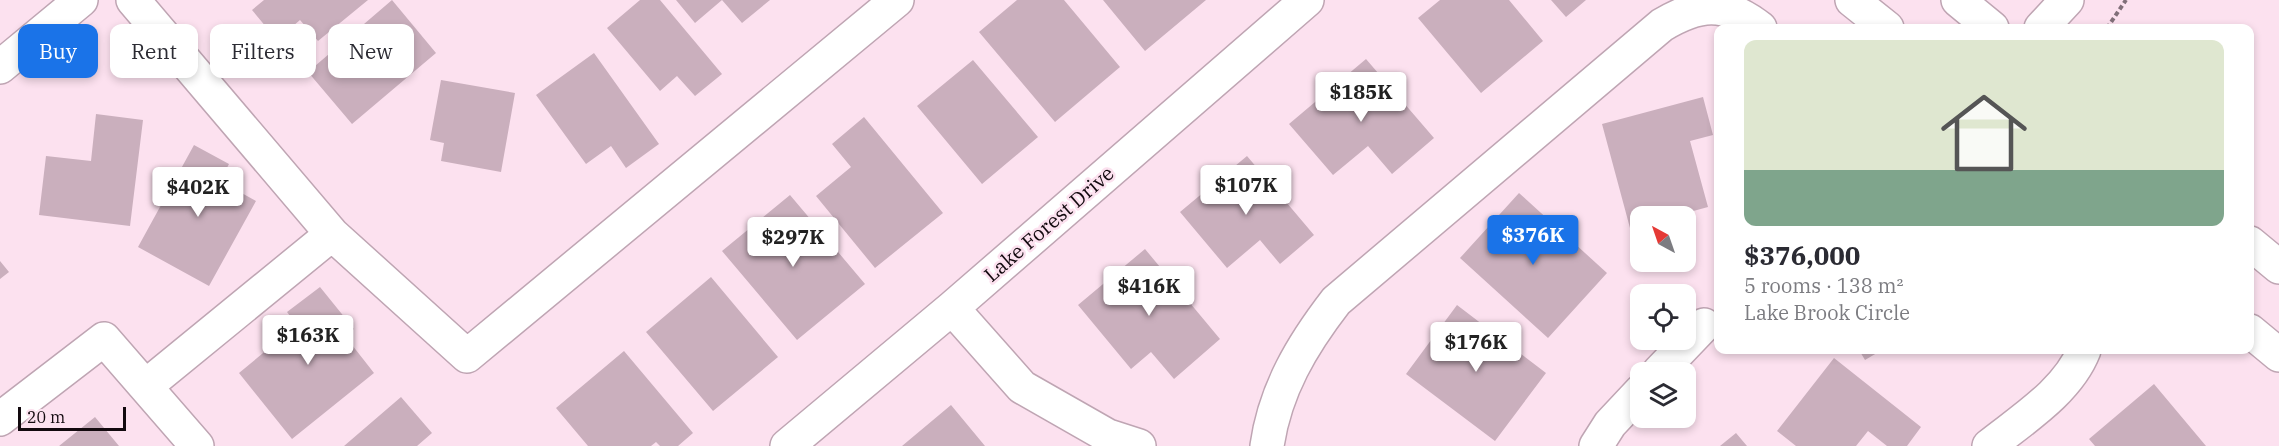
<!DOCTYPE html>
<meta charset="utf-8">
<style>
body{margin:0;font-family:"IBM Plex Serif",serif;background:#f7f7f7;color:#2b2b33;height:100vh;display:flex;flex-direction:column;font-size:22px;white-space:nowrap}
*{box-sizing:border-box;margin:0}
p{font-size:20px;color:#7c7c81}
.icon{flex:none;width:33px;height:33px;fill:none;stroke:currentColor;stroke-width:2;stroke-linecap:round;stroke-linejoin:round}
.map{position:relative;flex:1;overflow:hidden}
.details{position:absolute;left:1714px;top:24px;width:540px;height:330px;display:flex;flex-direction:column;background:#fff;border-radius:12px;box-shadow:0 3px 9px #0003}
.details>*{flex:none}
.hud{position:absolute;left:18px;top:24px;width:570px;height:54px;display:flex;gap:12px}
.needle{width:39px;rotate:320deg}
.fabs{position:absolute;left:1630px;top:206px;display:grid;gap:12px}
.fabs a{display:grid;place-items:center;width:66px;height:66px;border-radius:12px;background:#fff;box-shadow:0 3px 9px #0003;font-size:30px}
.scale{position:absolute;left:18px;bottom:15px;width:108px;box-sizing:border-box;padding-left:6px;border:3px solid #12090e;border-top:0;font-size:16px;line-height:21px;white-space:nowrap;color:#12090e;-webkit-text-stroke:4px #fce1ef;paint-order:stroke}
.price{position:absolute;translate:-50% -51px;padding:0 14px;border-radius:6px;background:#fff;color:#222;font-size:20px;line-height:39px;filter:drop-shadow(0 2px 3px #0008)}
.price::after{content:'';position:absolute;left:50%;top:36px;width:18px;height:14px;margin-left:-9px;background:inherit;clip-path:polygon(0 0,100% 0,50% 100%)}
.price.selected{background:#1a73e8;color:#fff}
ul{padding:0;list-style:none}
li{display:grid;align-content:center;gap:12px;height:318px;padding:0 30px}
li+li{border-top:2px solid #e1e1e2}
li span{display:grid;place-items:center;height:186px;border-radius:12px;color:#555}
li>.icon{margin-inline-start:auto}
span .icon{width:108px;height:108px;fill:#fffc;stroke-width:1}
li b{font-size:26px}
.chip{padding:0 21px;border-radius:12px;background:#fff;box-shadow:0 3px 9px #0003;font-size:21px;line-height:54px}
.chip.selected{background:#1a73e8;color:#fff}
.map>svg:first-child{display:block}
.building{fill:#caafbd}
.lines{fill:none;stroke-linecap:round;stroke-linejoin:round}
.minor-casing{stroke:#bfa5b3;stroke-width:36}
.major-casing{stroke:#bfa5b3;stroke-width:36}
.path{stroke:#816f79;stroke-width:4;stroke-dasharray:4.5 3;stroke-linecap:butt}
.minor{stroke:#fff;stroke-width:33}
.major{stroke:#fff;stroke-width:33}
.labels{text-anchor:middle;stroke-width:5;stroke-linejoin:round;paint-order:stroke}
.street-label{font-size:20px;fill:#12090e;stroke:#fce1ef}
</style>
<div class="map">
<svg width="2279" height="446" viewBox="0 0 2279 446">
<rect width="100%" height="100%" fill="#fce1ef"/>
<path class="building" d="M264 0H368L318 41 300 20 277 40 252 10Z
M392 0 436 53 352 124 308 72Z
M640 0H660L722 74 695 96 677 76 660 91 607 28Z
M676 0H770L742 23 722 0 695 23Z
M1017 0H1064L1120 67 1055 122 979 32Z
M1103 0H1206L1145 51Z
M1440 0H1509L1543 41 1481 93 1418 18Z
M1551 0H1586L1566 17Z
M594 53 659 144 626 168 611 146 586 164 536 95Z
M1366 59 1434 138 1392 174 1368 146 1333 175 1289 124Z
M973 60 1038 137 982 184 917 106Z
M441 80 515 93 501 172 441 161 444 143 430 140Z
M1703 97 1713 135 1690 141 1708 207 1675 216H1641V225L1630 228 1602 124Z
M96 114 143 120 130 226 39 215 46 156 91 161Z
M864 117 943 213 875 268 816 196 851 167 832 144Z
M194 145 229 164 220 181 256 201 209 286 138 247Z
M1247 156 1314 235 1280 264 1260 240 1227 268 1180 212Z
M1519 193 1607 273 1548 338 1460 258Z
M790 195 865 284 797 340 722 251Z
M1145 249 1220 339 1174 379 1151 352 1131 369 1078 305Z
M0 261 9 272 0 279Z
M711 277 778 357 713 411 646 332Z
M320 287 354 329 345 336 374 373 292 439 239 373 297 325 287 312Z
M1457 305 1546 373 1495 441 1406 374Z
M1859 350H1882L1865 360Z
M624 351 693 433 678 446H660L656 442 651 446H588L556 408Z
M1834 358 1921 427 1907 446H1887L1868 431 1856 446H1796L1777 431Z
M2154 384 2206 446H2095L2089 439Z
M401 397 432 433 417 446H344Z
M951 405 985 446H902Z
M95 417 119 446H59Z
M1736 433 1747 446H1720Z"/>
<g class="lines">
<g class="minor-casing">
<path id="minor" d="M133 0 332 234 146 386
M2041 28 2067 0
M0 67 81 0
M332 234 467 356 897 0
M952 308 1022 387 1108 436 1139 446
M1659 372 1704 325
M0 419 104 339 197 446
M787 446 952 308 1307 0
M1267 446C1275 390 1302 345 1336 301L1662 25C1699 3 1724 0 1760 28
M1596 446 1610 424 1641 391
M1989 446C2023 419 2068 391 2084 350"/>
</g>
<g class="major-casing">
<path id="major" d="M1852 0 1887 28
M1958 0 1992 28
M2250 243 2279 267
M2250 331 2279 355"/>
</g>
<path class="path" d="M2107 28 2126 0"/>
<use href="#minor" class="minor"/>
<use href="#major" class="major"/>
</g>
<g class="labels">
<g class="street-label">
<text transform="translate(1049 224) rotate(-41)" y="7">Lake Forest Drive</text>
</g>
</g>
</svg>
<div class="fabs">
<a><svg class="needle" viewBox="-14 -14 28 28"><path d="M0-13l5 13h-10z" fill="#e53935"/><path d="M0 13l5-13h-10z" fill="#7c7c81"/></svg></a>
<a><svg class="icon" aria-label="locate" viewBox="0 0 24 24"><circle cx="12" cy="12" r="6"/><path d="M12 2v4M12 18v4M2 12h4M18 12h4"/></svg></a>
<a><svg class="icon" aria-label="layers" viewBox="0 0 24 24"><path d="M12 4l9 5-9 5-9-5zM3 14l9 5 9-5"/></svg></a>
</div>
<div class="scale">20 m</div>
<b class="price" style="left:1361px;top:123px">$185K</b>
<b class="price" style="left:1246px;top:216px">$107K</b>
<b class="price" style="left:198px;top:218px">$402K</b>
<b class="price selected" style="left:1533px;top:266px">$376K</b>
<b class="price" style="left:793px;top:268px">$297K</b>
<b class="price" style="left:1149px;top:317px">$416K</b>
<b class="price" style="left:308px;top:366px">$163K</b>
<b class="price" style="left:1476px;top:373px">$176K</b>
<div class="hud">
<a class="chip selected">Buy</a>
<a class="chip">Rent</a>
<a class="chip">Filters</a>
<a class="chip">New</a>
</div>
<section class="details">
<ul>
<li><span style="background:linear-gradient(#dfe7d0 70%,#7fa58c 0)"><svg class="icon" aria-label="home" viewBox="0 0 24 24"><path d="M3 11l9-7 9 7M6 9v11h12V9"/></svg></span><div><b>$376,000</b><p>5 rooms · 138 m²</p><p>Lake Brook Circle</p></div></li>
</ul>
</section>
</div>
